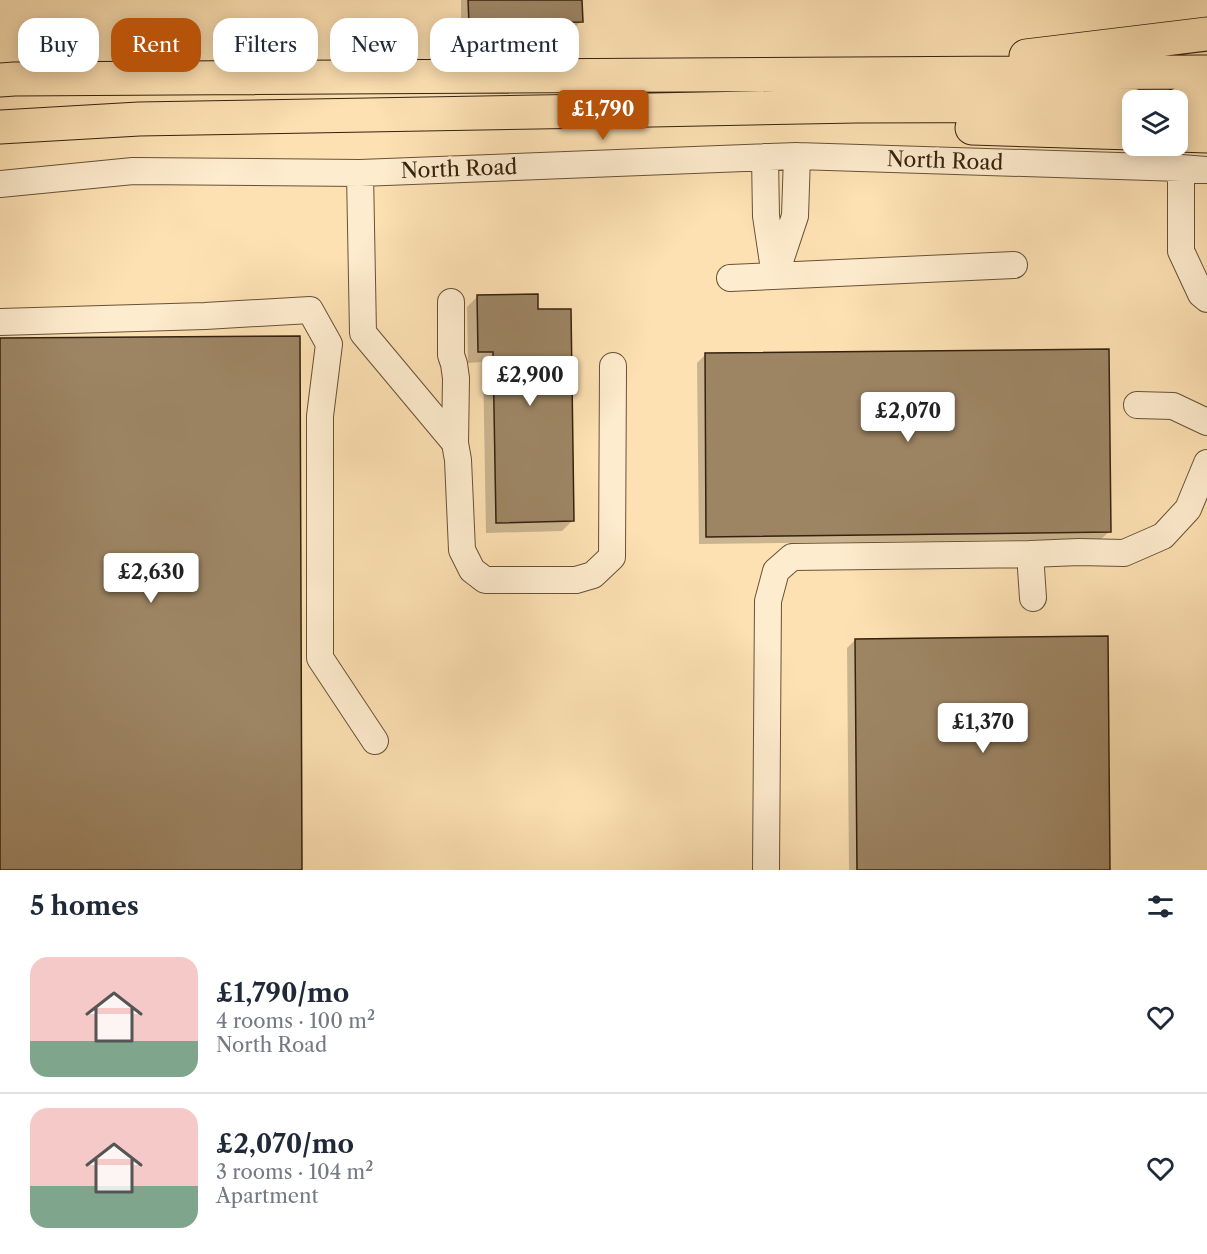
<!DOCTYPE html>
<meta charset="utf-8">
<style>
body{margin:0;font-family:"Libre Caslon Text",serif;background:#f6f6f7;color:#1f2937;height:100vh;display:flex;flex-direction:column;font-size:22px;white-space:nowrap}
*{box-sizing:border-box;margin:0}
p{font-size:20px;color:#747a83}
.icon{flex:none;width:33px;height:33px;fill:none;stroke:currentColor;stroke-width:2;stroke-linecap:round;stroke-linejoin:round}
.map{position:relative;height:870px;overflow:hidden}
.sheet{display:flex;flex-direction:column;background:#fff;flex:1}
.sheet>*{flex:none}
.guide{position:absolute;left:18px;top:18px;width:600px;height:54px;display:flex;gap:12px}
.tools{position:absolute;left:1122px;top:90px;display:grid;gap:12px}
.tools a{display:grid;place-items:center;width:66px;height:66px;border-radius:12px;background:#fff;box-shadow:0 3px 15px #0003;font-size:30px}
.price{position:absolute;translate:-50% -51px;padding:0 14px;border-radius:6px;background:#fff;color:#222;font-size:20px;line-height:39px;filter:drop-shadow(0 2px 3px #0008)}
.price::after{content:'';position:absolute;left:50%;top:36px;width:18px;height:14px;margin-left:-9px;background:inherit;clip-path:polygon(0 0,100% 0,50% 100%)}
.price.selected{background:#b45309;color:#fff}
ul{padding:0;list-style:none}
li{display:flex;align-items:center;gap:18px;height:150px;padding:0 30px}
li+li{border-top:2px solid #e0e1e3}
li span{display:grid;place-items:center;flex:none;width:168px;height:120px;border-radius:18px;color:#555}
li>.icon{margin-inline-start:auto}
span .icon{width:72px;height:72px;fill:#fffc;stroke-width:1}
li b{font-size:26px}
h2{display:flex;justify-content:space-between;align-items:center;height:72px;padding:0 30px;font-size:26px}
.pill{padding:0 21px;border-radius:18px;background:#fff;box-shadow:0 3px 15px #0003;font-size:21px;line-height:54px}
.pill.selected{background:#b45309;color:#fff}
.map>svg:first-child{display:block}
.shadow{fill:#0003}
.building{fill:#9d8564;stroke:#35220e;stroke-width:1.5}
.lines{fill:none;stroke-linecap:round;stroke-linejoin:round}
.minor-casing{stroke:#675237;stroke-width:28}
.highway-casing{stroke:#35220e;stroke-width:35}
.minor{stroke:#feecce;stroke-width:26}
.highway{stroke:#fde1b3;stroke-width:33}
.labels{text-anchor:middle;stroke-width:6;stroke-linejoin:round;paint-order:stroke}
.street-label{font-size:21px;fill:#35220e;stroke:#feecce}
</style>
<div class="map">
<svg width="1207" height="870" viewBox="0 0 1207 870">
<rect width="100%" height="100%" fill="#fde1b3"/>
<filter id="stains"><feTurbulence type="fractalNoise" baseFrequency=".00333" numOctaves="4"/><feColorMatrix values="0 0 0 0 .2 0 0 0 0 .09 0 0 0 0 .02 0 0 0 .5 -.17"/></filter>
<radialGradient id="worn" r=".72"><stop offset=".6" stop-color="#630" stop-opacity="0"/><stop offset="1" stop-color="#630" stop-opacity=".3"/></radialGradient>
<path class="shadow" d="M461 0H581V21L573 29 461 31Z
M478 296 537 311 572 521 562 531 486 533 483 362 468 363 467 307Z
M705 355 1110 531 1101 539 699 544 697 363Z
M855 640 1109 870H849L847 648Z"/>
<path class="building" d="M468 0H582L583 22 469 24Z
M538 294V309H571L574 521 496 523 493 352H478L477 295Z
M300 336 302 870H0V338Z
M1109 349 1111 532 706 537 705 353Z
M1108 636 1110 870H857L855 639Z"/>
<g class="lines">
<g class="minor-casing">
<path id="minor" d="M765 157 766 216 775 276 795 216 797 156
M1181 168V251L1201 294 1207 299
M360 173 363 333 455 443 458 460 462 550 472 570 485 580H576L593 575 612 557 613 366
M0 184 133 171 360 173 797 156 1181 168 1207 170
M730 278 1014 265
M451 302V355L454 364 456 378 455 443
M0 322 205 316 310 310 329 344 320 416V658L375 741
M1137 405 1173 406 1207 422
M1030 554 1033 598
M766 870 768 601 776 571 792 557 1030 554 1079 552 1124 553 1163 536 1188 509 1207 463"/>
</g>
<g class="highway-casing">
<path id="highway" d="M1026 56 1207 34
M0 80 14 79 1207 72
M1178 105H1207
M0 127 139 119 652 110 857 106 1132 105
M972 128 1132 133
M1178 135 1207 136"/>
</g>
<use href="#minor" class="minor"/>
<use href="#highway" class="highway"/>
</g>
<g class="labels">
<g class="street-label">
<text transform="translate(945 161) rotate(2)" y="7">North Road</text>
<text transform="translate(459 169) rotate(-2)" y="7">North Road</text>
</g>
</g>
<rect width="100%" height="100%" filter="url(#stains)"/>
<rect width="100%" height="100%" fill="url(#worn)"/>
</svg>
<div class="tools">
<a><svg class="icon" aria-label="layers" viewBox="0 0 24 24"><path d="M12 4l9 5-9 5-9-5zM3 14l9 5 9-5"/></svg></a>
</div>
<b class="price selected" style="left:603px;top:141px">£1,790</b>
<b class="price" style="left:530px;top:407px">£2,900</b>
<b class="price" style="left:908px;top:443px">£2,070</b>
<b class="price" style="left:151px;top:604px">£2,630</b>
<b class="price" style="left:983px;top:754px">£1,370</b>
<div class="guide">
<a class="pill">Buy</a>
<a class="pill selected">Rent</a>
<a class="pill">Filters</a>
<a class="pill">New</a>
<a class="pill">Apartment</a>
</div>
</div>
<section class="sheet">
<h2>5 homes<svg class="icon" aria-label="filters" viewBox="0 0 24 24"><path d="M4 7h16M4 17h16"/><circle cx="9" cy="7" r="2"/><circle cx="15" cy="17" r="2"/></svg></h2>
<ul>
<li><span style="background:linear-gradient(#f6c9c9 70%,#7fa58c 0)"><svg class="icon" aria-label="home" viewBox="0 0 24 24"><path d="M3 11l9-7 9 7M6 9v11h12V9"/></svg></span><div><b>£1,790/mo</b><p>4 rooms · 100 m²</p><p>North Road</p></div><svg class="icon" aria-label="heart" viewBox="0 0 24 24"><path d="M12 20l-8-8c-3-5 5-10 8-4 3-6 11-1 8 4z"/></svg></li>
<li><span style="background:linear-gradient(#f6c9c9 65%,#7fa58c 0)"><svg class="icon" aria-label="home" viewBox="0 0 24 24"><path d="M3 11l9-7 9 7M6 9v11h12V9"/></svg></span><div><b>£2,070/mo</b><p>3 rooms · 104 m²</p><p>Apartment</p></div><svg class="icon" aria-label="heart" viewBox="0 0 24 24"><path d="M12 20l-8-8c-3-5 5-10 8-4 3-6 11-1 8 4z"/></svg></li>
</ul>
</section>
